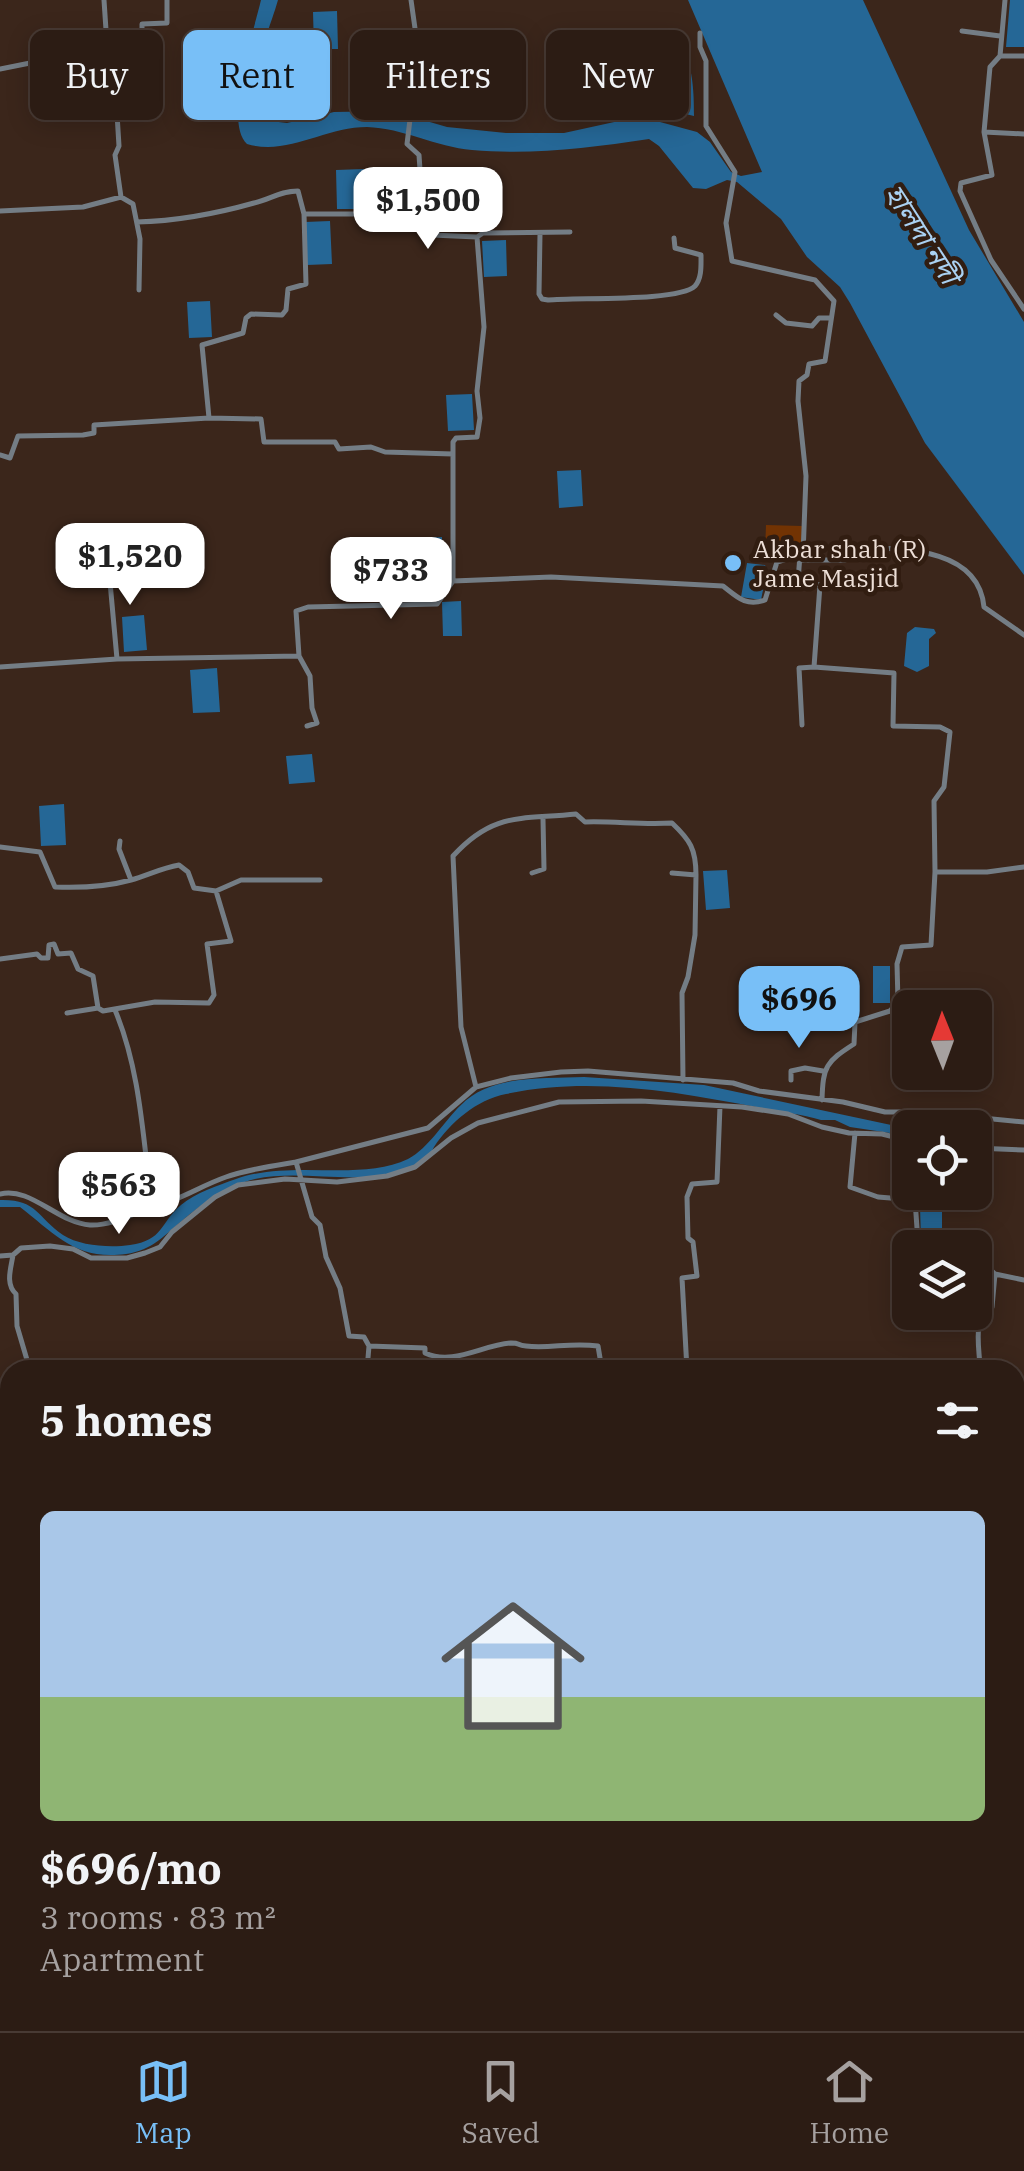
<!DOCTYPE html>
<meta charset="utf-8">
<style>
body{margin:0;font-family:"IBM Plex Serif","Noto Sans Bengali",serif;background:#34251d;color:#f1f3f6;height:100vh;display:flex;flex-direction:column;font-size:38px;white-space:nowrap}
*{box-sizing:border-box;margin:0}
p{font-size:32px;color:#a6a1a0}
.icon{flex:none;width:55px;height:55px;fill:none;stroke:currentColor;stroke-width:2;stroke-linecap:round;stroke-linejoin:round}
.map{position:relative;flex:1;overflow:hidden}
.sheet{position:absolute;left:0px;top:1360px;width:1025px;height:672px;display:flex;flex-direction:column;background:#2c1c14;border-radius:30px 30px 0 0;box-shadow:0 5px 25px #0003,0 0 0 2px #483a34}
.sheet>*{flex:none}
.guide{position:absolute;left:30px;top:30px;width:965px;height:90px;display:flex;gap:20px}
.needle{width:65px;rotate:359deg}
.tools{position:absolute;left:892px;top:990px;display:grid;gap:20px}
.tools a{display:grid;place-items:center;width:100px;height:100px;border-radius:15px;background:#2c1c14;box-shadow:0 5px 25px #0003,0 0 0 2px #483a34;font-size:50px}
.price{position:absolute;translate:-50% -85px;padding:0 22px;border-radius:20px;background:#fff;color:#222;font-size:32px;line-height:65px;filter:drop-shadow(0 2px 5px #0008)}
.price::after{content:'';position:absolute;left:50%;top:60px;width:30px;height:22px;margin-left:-15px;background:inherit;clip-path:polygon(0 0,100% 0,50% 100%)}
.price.selected{background:#78bff7;color:#111}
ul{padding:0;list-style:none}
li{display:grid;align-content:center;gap:20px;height:530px;padding:0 40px}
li+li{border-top:2px solid #483a34}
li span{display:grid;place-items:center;height:310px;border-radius:15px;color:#555}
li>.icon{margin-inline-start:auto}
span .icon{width:180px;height:180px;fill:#fffc;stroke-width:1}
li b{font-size:42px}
h2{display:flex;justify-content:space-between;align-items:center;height:120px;padding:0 40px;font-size:42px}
.tag{padding:0 35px;border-radius:15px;background:#2c1c14;box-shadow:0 5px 25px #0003,0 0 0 2px #483a34;font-size:35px;line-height:90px}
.tag.selected{background:#78bff7;color:#111}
.tabs{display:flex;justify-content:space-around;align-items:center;height:140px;border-top:2px solid #483a34;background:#2c1c14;font-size:28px;color:#a6a1a0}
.tabs a{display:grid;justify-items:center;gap:5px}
.tabs .selected{color:#78bff7}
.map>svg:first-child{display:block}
.green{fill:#723303}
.water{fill:#256796}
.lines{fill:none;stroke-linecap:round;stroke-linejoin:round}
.canal{stroke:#256796;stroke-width:5}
.street{stroke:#747d85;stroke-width:5}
.poi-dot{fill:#78bff7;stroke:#311d11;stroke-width:4}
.labels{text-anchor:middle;stroke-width:9;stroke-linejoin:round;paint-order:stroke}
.poi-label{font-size:25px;fill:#eddfd7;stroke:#311d11;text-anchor:start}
.water-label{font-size:28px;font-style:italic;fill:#aad1f2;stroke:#311d11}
</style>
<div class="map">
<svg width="1024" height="2031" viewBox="0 0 1024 2031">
<rect width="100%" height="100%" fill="#3b261b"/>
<path class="green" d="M766 525 802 526 801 554 765 551Z"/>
<path class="water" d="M261 0H278C268 36 240 90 270 121L287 123 334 112 392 111 447 127 506 133H564L628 119 660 122 697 132 710 142 731 172 741 176 762 172 688 0H863L969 230 1024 322V575L925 443 850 303 840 287 807 257 781 219 737 182 727 180 706 189 693 188 659 146 649 139C589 148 533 155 472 150 436 147 403 128 367 127 325 127 288 156 247 144 223 122 254 31 261 0Z
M1010 0H1024V47H1006Z
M337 11 338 49H314L313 12Z
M676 37C693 59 694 89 694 116L673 111 665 43 667 38Z
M364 169 365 209H337L336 170Z
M330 221 332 264 307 265 305 222Z
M506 240 507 276 484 277 482 241Z
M210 301 212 337 189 338 187 302Z
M472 394 474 430 448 431 446 395Z
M581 470 583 506 559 508 557 471Z
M442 537 443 573 424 574 423 538Z
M165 550 166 576 120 578 119 552Z
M391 550H409V589H391Z
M747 563 765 565 767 570 761 600 741 597Z
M461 601 462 636H443L442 602Z
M144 615 147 650 124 652 122 617Z
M915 627 934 629 936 633 929 639V666L917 672 904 666 907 633Z
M217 668 220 712 193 713 190 670Z
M312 754 315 782 289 784 286 756Z
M64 804 66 845 41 846 39 806Z
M727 870 730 908 706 910 703 871Z
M873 966H890V1003H873Z
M584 1077 704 1085 910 1129V1136L850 1127 835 1120H821C801 1114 782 1112 761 1108 677 1092 591 1076 506 1094 476 1100 451 1122 434 1147 431 1152 431 1155 426 1159 377 1193 310 1167 255 1179 229 1185 203 1203 183 1220 163 1236 153 1250 126 1254 76 1261 55 1234 20 1207H0V1200C37 1199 37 1217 63 1235 80 1246 110 1248 130 1245 164 1240 159 1224 181 1205 195 1193 219 1185 236 1179 291 1159 361 1182 408 1159 429 1148 444 1121 461 1105 491 1074 544 1079 584 1077Z
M942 1205V1239L921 1240 920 1206Z"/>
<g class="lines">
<path class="canal" d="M0 1834 10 1836
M59 2022V2031
M82 2022H84"/>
<path class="street" d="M104 0 106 30 112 33 142 32V24L167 23V0
M411 0 421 71 413 95 407 144 419 155 422 199 429 207 432 235 477 237 484 327 477 391 480 418 477 437 456 438 453 442V581L551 577 723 586C737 597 746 607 765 600L777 562 800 555
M1005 0 1000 56H1024
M962 31 1000 36
M700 33V47L706 61V126L735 172 726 223 732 261 815 280 834 301 825 361 809 364 807 375 799 381 798 401 806 476 803 555H800L798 581 820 585 814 667 799 668 802 725
M1000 56 990 67 984 132 1024 134
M0 69 45 60 44 45 54 36 112 33 119 146 115 155 121 197
M984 132 992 175 961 183 960 191 991 260 1024 309
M0 211 83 207 121 197 133 204 140 239 139 290
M304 214 306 284 288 289 286 310 282 315 251 314 246 318 243 333 202 345 209 418 261 419 264 442H335L339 449 371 447 385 452 453 454
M137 222C177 221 215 214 254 203 271 199 280 191 298 191L304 214H365L372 201 422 199
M540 234 539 294 542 299 548 300C575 297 679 302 695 286 702 278 701 265 701 255L675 248 674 238
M477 237 483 233 570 232
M776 315 786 323 812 326 819 318H831
M0 455 10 458 18 436 83 435 94 433V425L209 418
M800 560H845V547C892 549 978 543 984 607L1024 635
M117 659 110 582 171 579
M0 667 117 659 299 656
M814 667 894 673 893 726 940 727 950 732 944 787 934 801 935 872 931 945 902 947 897 964 898 1002 890 1011 855 1022 854 1044C826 1062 823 1066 822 1100
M307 726 317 723 312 708 310 676 299 656 296 611 308 607 437 604 453 581
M120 841 119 849 131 880
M0 847 40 852 55 887C81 888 106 887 131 880 148 875 162 868 179 865L188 872 194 888 216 891 241 880H320
M935 872H987L1024 867
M532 873 544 869 543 819
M0 959 37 954 41 958H48L49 945 54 944 58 954 71 953 78 969 93 976 98 1008 67 1013
M98 1008 103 1011 155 1002 209 1003 214 995 207 944 231 941 216 891
M683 1080 682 993 688 977 695 935 696 875
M791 1080V1071L805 1068 823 1071
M476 1087 461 1027 453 856C494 811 522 820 576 814L585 822C615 821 642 825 672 823 690 840 696 849 696 875L672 873
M919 1128 921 1112
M855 1133 850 1187 878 1197 915 1200 918 1242 966 1243 970 1248
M975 1148 1024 1150
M296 1162 428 1128 476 1087 511 1078 561 1072 588 1071 733 1083 759 1091 843 1102 885 1112H921L1024 1122
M0 1194C30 1186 58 1223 90 1225 110 1226 133 1214 152 1207 143 1141 141 1072 115 1010
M152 1207C179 1201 200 1186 226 1177 249 1169 272 1166 296 1162L312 1217 320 1225 326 1257 340 1288 349 1336 364 1337 369 1346 425 1348V1353C453 1366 482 1345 511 1343 521 1343 516 1345 526 1346 550 1349 570 1342 598 1346L602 1370
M13 1255C11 1268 5 1284 16 1294L17 1326 30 1370
M975 1255 995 1274 1024 1280
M0 1256 13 1255 21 1248 50 1246 73 1249 91 1258H127L145 1253 160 1247 172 1232 215 1197 238 1185 285 1179 337 1182 387 1176 415 1167 451 1138 478 1123 559 1102 641 1101 742 1107 788 1114 822 1127 849 1133 882 1134 910 1141
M454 1357 455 1370
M367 1370 369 1346
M687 1370 682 1278 697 1276 693 1242 688 1238 687 1197 692 1184 717 1182 720 1106
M980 1370C980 1348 971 1319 992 1307L995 1274
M1015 1516H1024
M1015 1697 1024 1696
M0 1809 10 1806
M1015 1941H1024
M949 2022V2031"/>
</g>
<circle class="poi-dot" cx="733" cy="563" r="10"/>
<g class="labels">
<g class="poi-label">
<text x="753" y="558">Akbar shah (R)<tspan x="753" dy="29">Jame Masjid</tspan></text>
</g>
<g class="water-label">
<text transform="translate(922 234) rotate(57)" y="10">হালদা নদী</text>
</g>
</g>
</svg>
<div class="tools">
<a><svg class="needle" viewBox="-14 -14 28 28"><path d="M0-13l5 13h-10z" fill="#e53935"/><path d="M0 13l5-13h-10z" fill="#a6a1a0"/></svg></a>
<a><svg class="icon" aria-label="locate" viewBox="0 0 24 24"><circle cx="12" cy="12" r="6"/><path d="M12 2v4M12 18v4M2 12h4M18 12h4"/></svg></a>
<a><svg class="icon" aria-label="layers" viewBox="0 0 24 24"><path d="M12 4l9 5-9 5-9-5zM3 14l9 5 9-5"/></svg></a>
</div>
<b class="price" style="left:428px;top:252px">$1,500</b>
<b class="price" style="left:130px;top:608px">$1,520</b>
<b class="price" style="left:391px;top:622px">$733</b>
<b class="price selected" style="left:799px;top:1051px">$696</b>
<b class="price" style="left:119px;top:1237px">$563</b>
<div class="guide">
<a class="tag">Buy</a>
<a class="tag selected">Rent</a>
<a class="tag">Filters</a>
<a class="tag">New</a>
</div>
<section class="sheet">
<h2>5 homes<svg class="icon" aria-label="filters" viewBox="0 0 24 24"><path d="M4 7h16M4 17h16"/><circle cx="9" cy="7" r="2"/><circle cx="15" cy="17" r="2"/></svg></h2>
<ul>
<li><span style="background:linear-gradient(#a9c7e8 60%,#8fb573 0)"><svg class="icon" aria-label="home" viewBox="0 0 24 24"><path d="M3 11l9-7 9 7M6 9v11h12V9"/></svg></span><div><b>$696/mo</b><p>3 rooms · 83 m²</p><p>Apartment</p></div></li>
</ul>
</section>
</div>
<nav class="tabs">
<a class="selected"><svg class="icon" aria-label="map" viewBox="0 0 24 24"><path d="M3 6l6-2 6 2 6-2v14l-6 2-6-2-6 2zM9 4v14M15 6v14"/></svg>Map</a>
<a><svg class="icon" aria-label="saved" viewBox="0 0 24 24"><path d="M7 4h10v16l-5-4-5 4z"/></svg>Saved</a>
<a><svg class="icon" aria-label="home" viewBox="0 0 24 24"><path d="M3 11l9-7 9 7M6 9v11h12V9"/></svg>Home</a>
</nav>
